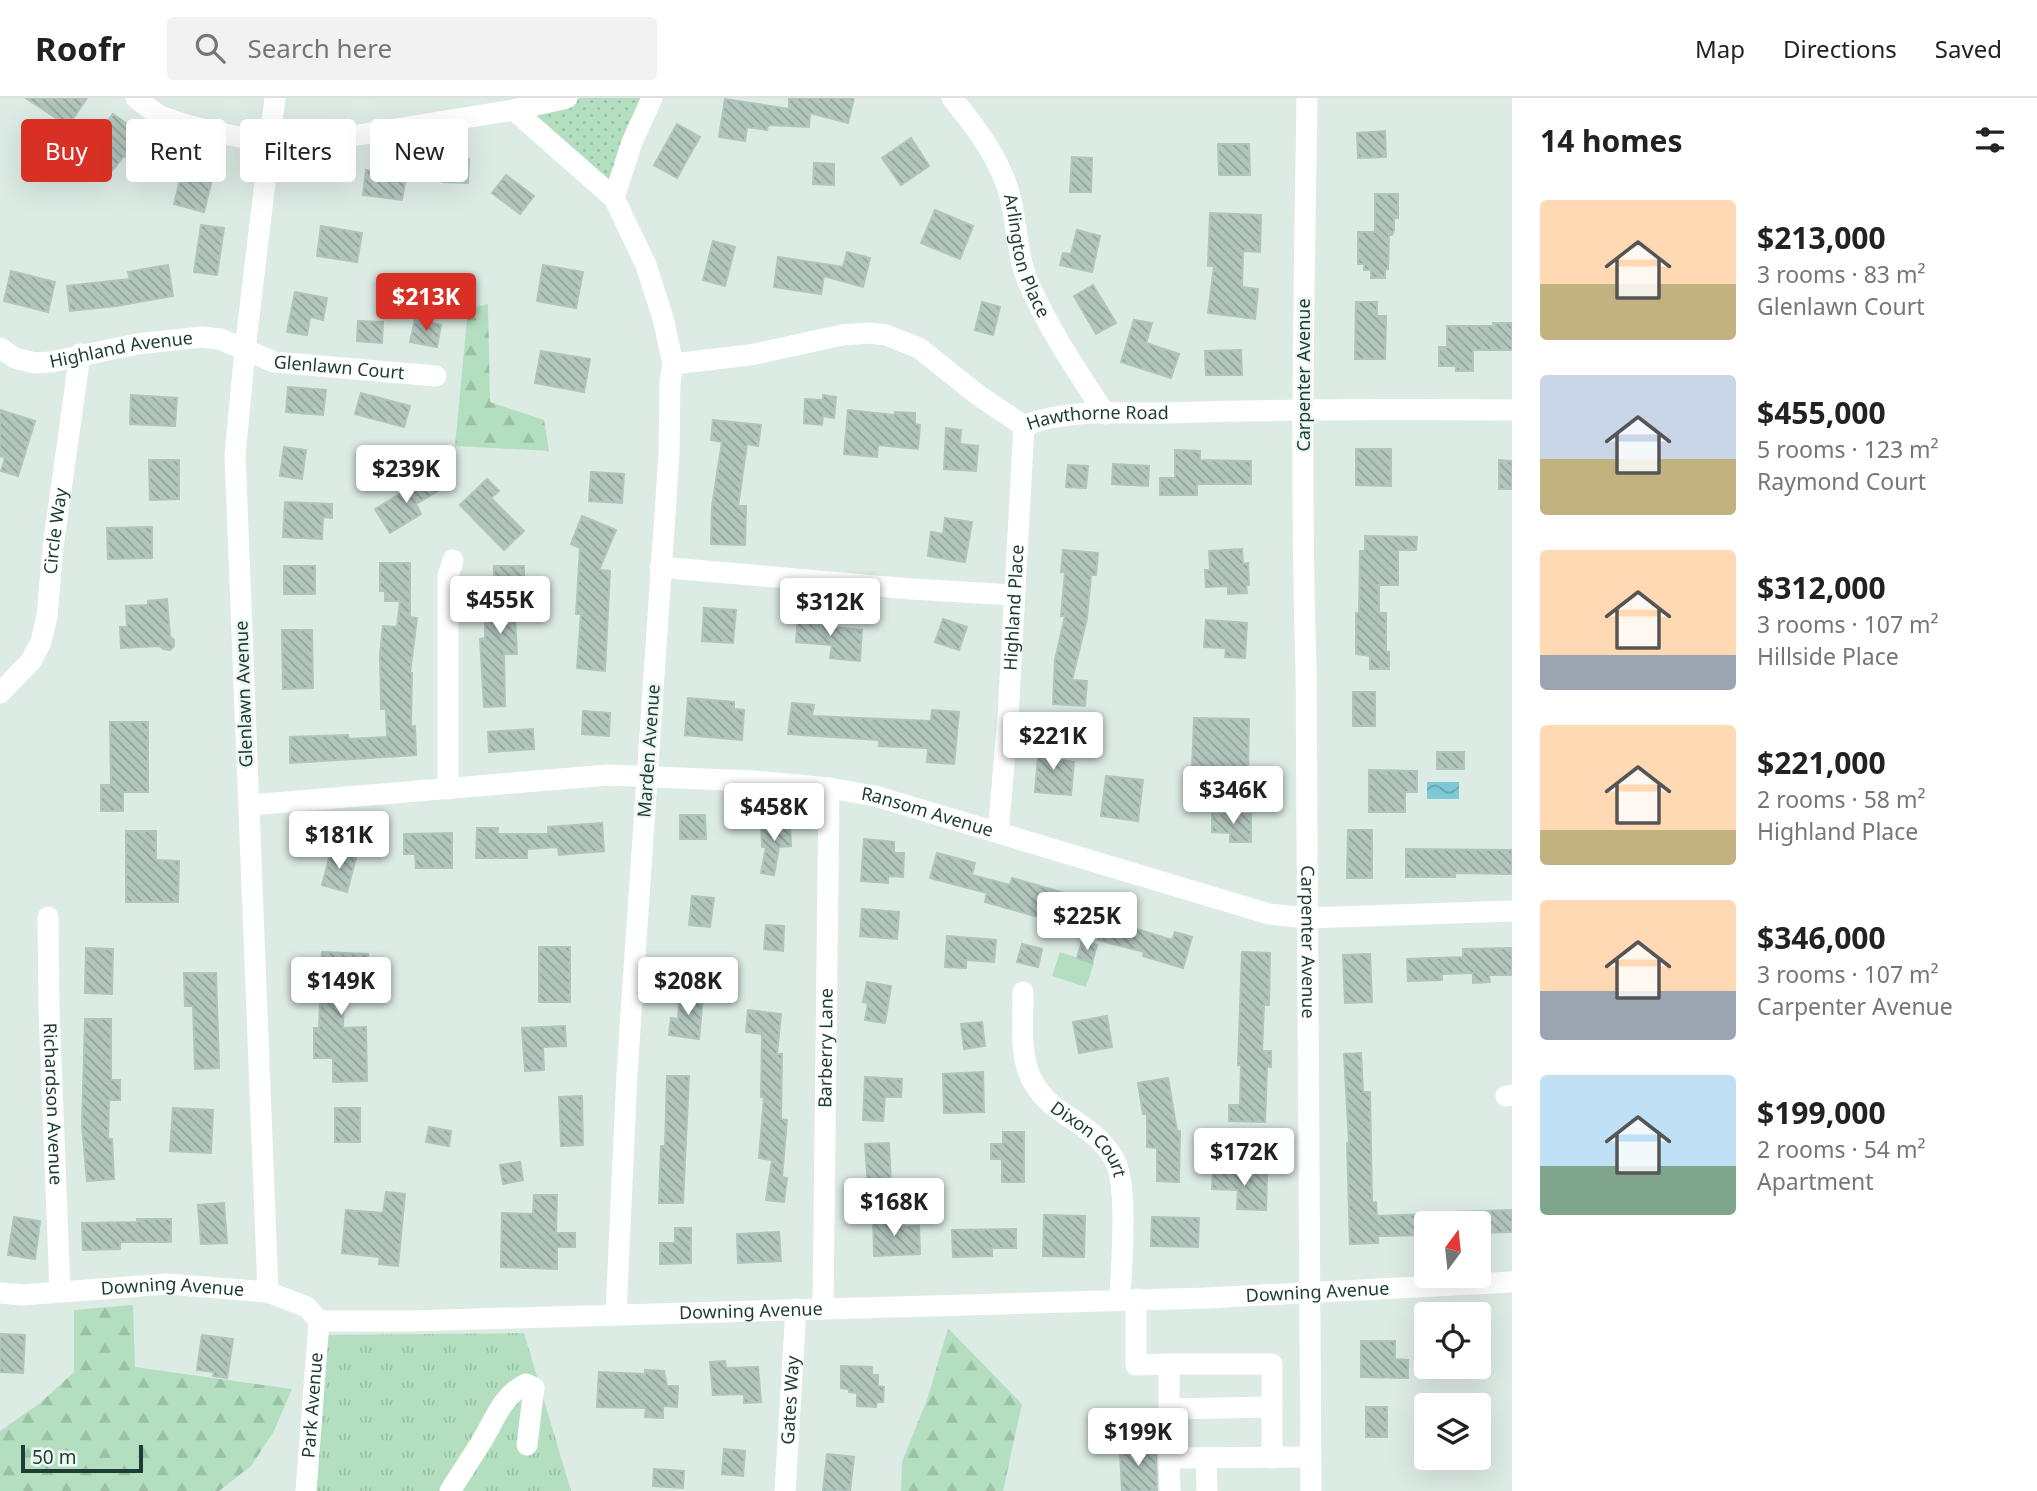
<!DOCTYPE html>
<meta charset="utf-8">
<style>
body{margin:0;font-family:"Noto Sans",sans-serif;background:#f2f2f2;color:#222;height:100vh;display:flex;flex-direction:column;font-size:26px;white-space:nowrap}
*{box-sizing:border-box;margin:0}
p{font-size:23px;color:#767676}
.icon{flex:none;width:38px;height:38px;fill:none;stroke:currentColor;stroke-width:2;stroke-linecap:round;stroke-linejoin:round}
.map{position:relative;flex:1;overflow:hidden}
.panel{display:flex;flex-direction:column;background:#fff;width:525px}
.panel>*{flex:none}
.top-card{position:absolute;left:21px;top:21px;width:665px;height:63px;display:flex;gap:14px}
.needle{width:46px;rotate:15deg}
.fabs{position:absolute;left:1414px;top:1113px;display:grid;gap:14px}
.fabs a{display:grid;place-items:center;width:77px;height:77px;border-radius:7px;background:#fff;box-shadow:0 7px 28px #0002;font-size:35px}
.scale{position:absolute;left:21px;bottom:18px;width:122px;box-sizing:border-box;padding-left:7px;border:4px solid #1d3c35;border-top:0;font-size:19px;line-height:24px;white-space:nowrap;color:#1d3c35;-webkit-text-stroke:5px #eef8f3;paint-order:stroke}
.price{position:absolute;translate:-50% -60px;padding:0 16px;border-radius:7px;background:#fff;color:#222;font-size:23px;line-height:46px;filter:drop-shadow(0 2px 4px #0008)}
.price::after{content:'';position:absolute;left:50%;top:42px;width:21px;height:16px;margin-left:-10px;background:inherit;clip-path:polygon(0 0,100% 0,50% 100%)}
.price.on{background:#d93025;color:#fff}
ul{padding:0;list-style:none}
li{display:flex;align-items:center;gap:21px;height:175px;padding:0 28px}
li span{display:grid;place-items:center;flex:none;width:196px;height:140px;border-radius:7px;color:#555}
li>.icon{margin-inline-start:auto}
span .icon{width:84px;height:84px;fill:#fffc;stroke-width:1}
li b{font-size:30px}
h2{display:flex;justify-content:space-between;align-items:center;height:84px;padding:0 28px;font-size:30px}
.chip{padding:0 24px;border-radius:7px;background:#fff;box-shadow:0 7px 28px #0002;font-size:24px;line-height:63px}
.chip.on{background:#d93025;color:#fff}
header{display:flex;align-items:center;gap:42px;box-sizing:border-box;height:98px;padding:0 35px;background:#fff;border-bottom:2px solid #e0e0e0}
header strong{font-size:33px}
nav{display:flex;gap:38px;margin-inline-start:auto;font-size:24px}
.search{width:490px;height:63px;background:#f2f2f2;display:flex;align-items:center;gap:18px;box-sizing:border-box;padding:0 24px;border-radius:7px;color:#767676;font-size:26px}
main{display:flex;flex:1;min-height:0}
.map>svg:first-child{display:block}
.grass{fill:url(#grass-tufts)}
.forest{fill:url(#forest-firs)}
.park{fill:url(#park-dots)}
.pitch{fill:#b3dfc0}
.water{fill:url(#water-waves)}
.building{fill:url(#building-back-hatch);stroke:#afc5bd;stroke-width:2}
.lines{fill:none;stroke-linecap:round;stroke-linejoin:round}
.minor{stroke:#fff;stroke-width:21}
.labels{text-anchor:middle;stroke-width:5;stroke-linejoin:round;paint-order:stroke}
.street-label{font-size:18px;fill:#1d3c35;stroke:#eef8f3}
</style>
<header>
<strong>Roofr</strong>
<div class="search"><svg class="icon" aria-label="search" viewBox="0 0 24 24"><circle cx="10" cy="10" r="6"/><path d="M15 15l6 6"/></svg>Search here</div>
<nav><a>Map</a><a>Directions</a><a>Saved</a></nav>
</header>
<main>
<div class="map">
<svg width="1512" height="1393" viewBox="0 0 1512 1393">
<defs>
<pattern id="grass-tufts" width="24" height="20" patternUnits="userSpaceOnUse" patternTransform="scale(1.75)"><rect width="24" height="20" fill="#b3dfc0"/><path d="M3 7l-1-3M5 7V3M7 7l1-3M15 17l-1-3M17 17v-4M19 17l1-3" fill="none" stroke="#9ac0a6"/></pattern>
<pattern id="forest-firs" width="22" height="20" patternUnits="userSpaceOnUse" patternTransform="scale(1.75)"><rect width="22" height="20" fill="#b3dfc0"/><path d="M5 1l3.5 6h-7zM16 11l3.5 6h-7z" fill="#9ac0a6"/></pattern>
<pattern id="park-dots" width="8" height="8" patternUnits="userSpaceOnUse" patternTransform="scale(1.75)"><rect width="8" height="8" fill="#b3dfc0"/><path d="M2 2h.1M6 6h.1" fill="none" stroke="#9ac0a6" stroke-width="1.8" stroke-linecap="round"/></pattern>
<pattern id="water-waves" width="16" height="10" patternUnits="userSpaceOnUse" patternTransform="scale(1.75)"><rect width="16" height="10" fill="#7ec8d7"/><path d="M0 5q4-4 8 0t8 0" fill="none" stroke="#67a4af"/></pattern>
<pattern id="building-back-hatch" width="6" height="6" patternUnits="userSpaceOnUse" patternTransform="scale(1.75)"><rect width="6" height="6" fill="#b3c6be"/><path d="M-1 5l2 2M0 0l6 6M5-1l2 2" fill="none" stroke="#91a29b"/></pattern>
</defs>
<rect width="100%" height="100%" fill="#ddebe5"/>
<path class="grass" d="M524 1235 571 1393H316L324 1237Z"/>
<path class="forest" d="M488 206 490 304 544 322 549 353 455 348 468 211Z
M133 1207 135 1269 292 1291 274 1333 251 1368 219 1393H0V1333L39 1306 74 1274V1212Z
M948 1230 1022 1306 1003 1393H901L902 1364 928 1299Z"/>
<path class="park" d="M567 0H652L614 100 514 12Z"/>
<path class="pitch" d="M1060 854 1094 865 1086 889 1052 878Z"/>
<path class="water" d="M1427 684H1459V701H1427Z"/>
<path class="building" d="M26 0H87L68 28Z
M789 0H854L848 25 810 15 809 29 768 27 767 32 747 29 745 43 719 39 725 1 789 11Z
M113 16 147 40 167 50 153 72H148L124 58 112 73 85 54Z
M677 26 700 39 677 80 654 67Z
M1385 33 1386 59 1358 60 1357 35Z
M911 40 929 68 901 87 882 60Z
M1218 46H1249L1250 77H1219Z
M1072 59 1092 60 1091 94H1070Z
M444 60 469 61 468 85 443 84Z
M814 65 834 66V87L813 86Z
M366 72 406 78 402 102 363 97Z
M182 74 212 81 204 114 174 106Z
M506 77 534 98 520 116 492 95Z
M1375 96H1398V120H1394V132L1392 137H1389L1388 171H1385V180H1371V172H1364V166H1358V134H1375Z
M935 112 973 128 960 161 921 145Z
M1210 115 1261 117 1260 154 1243 153 1242 189 1258 191 1255 221 1208 215 1214 168H1208Z
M201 127 224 130 217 177 194 174Z
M321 128 362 135 357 164 317 158Z
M1077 132 1100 138 1092 174 1060 167 1063 155 1071 156Z
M713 143 735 149 725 188 703 182Z
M847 154 870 160 863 189 824 178 821 196 774 189 778 159 843 169Z
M168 167 173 198 116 208 70 213 67 188 130 181 128 174Z
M543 167 583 174 576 210 537 203Z
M11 173 55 184 48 214 4 203Z
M1093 187 1116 225 1096 236 1074 198Z
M295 194 327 200 323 222 310 219 307 237 287 234Z
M982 204 1000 209 993 237 975 232Z
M1356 204H1377V218H1386L1385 261H1355Z
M415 221 441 227 437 249 410 244Z
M1134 222 1152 225 1146 245 1179 256 1171 280 1121 264Z
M358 223 383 224 382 245 357 243Z
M1493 225H1512V252H1473V273H1456V268H1439V249H1447V228H1493Z
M1241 252 1242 277H1206L1205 253Z
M541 253 590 261 584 294 535 285Z
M288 289 326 292 323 317 286 314Z
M361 295 410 308 404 329 355 316Z
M131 297 177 300 175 328 130 326Z
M823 297 836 299 834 320 823 318 822 327 804 325 805 301 823 302Z
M0 312 35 323 18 378 1 373 5 360 0 358Z
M848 312 894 317 895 314 915 315V326L920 327 918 351 878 347 877 359 844 356Z
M713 322 761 327 758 348 747 346 738 408H746L745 447 711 446 712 408 722 344 711 342Z
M946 330 961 332 960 346 978 348 976 373 944 371Z
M284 349 306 352 302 381 280 378Z
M1356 351H1391V388L1356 387Z
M1175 352 1200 353V362L1251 363V386H1197V397H1160V380H1175Z
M149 362H179V401L150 402Z
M1499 362 1512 363V391H1499Z
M1113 366 1149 368 1148 388 1112 386Z
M1068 367 1088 368 1086 390 1066 389Z
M591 374 624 376 622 405 589 403Z
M429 378 438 393 416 406 421 416 390 435 375 411Z
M487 381 499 393 491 400 524 433 504 452 460 407Z
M285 404 332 406V420L323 419 322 441 283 439Z
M582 418 616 432 599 472 610 473 605 573 577 570 581 516H576L580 450 571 446Z
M945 420 972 424 965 464 928 458 931 434 943 436Z
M152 429V460L108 461 107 430Z
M1365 438 1417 439 1416 452H1398V487H1379V515H1386V554H1389V571H1370V558L1356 556V515H1359L1360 453H1365Z
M1242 451 1243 466 1248 465 1249 487H1246L1247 495 1228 496V488L1206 489 1205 472H1210L1209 453Z
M1063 452 1098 455 1096 477H1091L1087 520 1072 582 1087 583 1085 608 1053 606 1055 562 1065 518H1061L1065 474H1061Z
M380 465H410V519L417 520 410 575H412L411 628H415L416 657 290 665V639L348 637 349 641 387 639 386 611H381L380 556 383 528 397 529 400 503H385V493H380Z
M284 468H315V496H284Z
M494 468H524V481H513L517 556H504L505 608 484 609 480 541 485 540V519H495Z
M167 501 170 538 174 542V548L170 552 163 551 160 548 121 550 120 529H127L126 508 148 507V503Z
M704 510 736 512 733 545 702 543Z
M798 517 821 519 820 528 862 532 860 563 830 560 832 547 796 544Z
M943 521 967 529 959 552 935 544Z
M1206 522 1247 525 1245 560 1225 559 1226 550 1204 549Z
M282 532H312L313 590 283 591Z
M1353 594H1375V628H1353Z
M688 600 734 604V611L744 612 742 642 685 637Z
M792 605 814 607 812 618 931 623 932 612 959 614 954 666 927 664 928 650 879 648V642L788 636Z
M583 613 610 615 609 638 582 636Z
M1194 620 1249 621 1248 672 1192 670Z
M110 624H148V694H123V713H101V687H111Z
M533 631 534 651 489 654 488 634Z
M1039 647 1061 649 1060 662 1074 664 1071 697 1035 694Z
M1437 654H1464V671H1437Z
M1369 672 1417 673V694H1405V714H1369Z
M1106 678 1143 682 1138 723 1101 718Z
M1212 716H1251V744H1230V735L1212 734Z
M680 717H705L706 741H680Z
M790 723 791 748 779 749 774 777 761 775 766 749H762L761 724Z
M602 725 604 753 559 757 558 749 527 751V760H476L477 730H498L497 736H548V729Z
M1348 732H1372V780H1347Z
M126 733H156V762L179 763 178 804H126Z
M452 735V770H416L415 756H404V736Z
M864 741 894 744V755H904L903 779 888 778V785L861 783Z
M1406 751 1512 752V776L1455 775V779H1406Z
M331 753 356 760 347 794 322 787Z
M937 755 975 765 972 777 1010 787 1012 780 1074 798 1067 827 985 804 987 795 930 780Z
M692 798 714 800 710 829 689 827Z
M862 811 899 814 897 841 860 838Z
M1105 814 1135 822 1133 830 1172 842 1175 834 1192 839 1183 870 1143 858 1144 854 1098 842Z
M766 827 784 828 783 853 764 851Z
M947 838 996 842 994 864 966 862V870L945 869Z
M1082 843 1097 847 1092 865 1077 860Z
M1022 846 1042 851 1038 869 1017 864Z
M539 849H570V904H539Z
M86 850 113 851 112 896 85 895Z
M1512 850V877H1489L1490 884 1473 885V875L1442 876V882L1408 883 1407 861 1463 859V851Z
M322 854 368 856 367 889 344 888 343 930 366 929 367 983 333 984V960H314V930H319Z
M1242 854 1270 855 1269 907H1264L1262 953H1271V969L1267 968 1265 1024 1229 1023V1007H1240L1241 967H1238Z
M1370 856 1372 904 1345 905 1343 857Z
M184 875H216L219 970 195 971 193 908H185Z
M867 884 891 888 885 925 865 922 868 905 863 904Z
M680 895 703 898 699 941 669 937 671 920 678 921Z
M748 912 781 916 777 956H782L781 1021 787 1022 782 1079 787 1080 784 1104 766 1102 772 1062 759 1060 764 999H761L762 936 746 934Z
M1107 918 1112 949 1079 955 1073 924Z
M85 921H111V982H120V1002H109L108 1041H112L114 1081 87 1083 82 1027Z
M982 924 985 948 964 951 961 926Z
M565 928 566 948 543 949 544 972 525 973 522 930Z
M1361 955 1363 994H1370L1372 1105 1376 1104 1377 1118 1426 1116V1137L1378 1138V1145L1350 1146 1347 1045H1349L1344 956Z
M983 974 984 1014 944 1015 943 976Z
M667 978H689L683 1105H659L661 1048H665Z
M865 979 902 981 901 999H885L883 1023 863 1022Z
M1168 980 1177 1033H1180L1179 1084 1157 1083V1050L1147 1049V1016H1143L1138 985Z
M582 998 583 1047 561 1048 559 999Z
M173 1010 213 1012 211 1055 170 1053Z
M335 1010H360V1044H335Z
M429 1029 451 1033 449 1048 426 1044Z
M1003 1034H1024V1084H1002V1061H991V1046H1003Z
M889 1045 891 1088 868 1090 865 1046Z
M520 1064 523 1082 503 1086 500 1067Z
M1213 1073 1267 1076 1266 1112 1237 1111 1238 1092 1212 1091Z
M386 1094 405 1096 398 1168 379 1166 380 1159 342 1155 346 1112 383 1115Z
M534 1097H557L556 1135H575V1149H557V1171L501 1169 502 1115 533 1116Z
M224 1105 227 1145 201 1146 198 1107Z
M1512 1112V1134L1479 1135V1125H1453V1114Z
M873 1116H891L892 1129 919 1128 920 1156 874 1158Z
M1044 1117 1085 1118 1084 1159 1043 1158Z
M14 1119 40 1123 35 1161 8 1157Z
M1152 1119 1199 1120 1198 1149 1151 1148Z
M137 1121H171V1144H120V1151L83 1152 82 1125 137 1124Z
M675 1130H691V1165L660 1166V1145H675Z
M1016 1131V1150H992V1158L953 1159 952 1132Z
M779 1134 781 1163 738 1165 737 1136Z
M0 1236 25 1237 23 1275 0 1274Z
M202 1237 233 1241 227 1280 213 1278 214 1274 197 1272Z
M1361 1243H1395V1261L1408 1262V1280L1361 1279Z
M725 1263 726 1270 758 1269 761 1304 744 1305V1296L713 1297 710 1264Z
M841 1268 872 1269V1277H878V1288L884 1289 883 1304H877L876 1309 857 1308V1295L849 1294V1291L841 1290Z
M645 1272 664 1273 667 1288H678L677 1309 663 1308V1320L645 1319 646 1310 597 1309 599 1274 645 1276Z
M1366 1309H1387V1339H1366Z
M1145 1343 1156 1357 1157 1393H1122L1120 1355 1127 1344Z
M724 1351 745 1353 743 1378 722 1376Z
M827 1356 854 1359 850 1393H823Z
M654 1371 684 1373 683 1390 653 1388Z"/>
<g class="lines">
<g class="minor">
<path d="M136 0C144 6 153 15 163 19 199 33 257 43 296 47L514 12 567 0"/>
<path id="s1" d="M952 0C978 32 1004 66 1012 107 1017 133 1018 161 1029 186 1049 232 1078 274 1105 316"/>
<path id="s2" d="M1307 0C1304 190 1300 381 1306 571L1311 1393"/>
<path d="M514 12 614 100 646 167 663 220 673 266 670 284 669 357 627 975 616 1216"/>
<path d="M614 100 632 44 652 0"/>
<path id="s3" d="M0 250 15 260 35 265 51 264 137 246 202 239 220 241 274 264 436 278"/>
<path id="s4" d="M673 266 750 257 842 237 869 235 886 237 919 250 978 297 1024 328C1068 310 1119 316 1166 315 1281 311 1397 311 1512 312"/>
<path d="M660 469 911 491 1014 497"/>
<path id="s5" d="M0 595 31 563 41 544 47 518 53 449 80 256"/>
<path d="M448 691V479L453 462"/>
<path id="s6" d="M250 707 608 677 753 683 829 690 875 698 1269 816 1307 820 1512 813"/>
<path id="s7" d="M998 735 1008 619 1024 328"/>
<path id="s8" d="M48 819 49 912 60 1193"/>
<path id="s9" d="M1023 894C1023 944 1015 983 1063 1015 1084 1029 1101 1039 1114 1061 1129 1087 1121 1169 1120 1201"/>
<path d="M1506 998 1512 997"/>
<path d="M268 1194 235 357 245 252 275 0"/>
<path id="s10" d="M0 1195 22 1197 167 1186 268 1194 307 1209 319 1223H410L1206 1200 1512 1184"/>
<path d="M1136 1201V1267L1169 1266V1360L1310 1359"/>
<path id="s11" d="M823 1211 829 690"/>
<path d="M1169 1266H1272V1360"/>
<path d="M1169 1311 1272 1309"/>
<path d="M1169 1360 1170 1393"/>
<path d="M1206 1360 1207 1393"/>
<path id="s12" d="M306 1393 319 1223"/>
<path d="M450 1393C460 1377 470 1362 480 1346 494 1324 501 1298 526 1286L534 1290 527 1347"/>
<path id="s13" d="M785 1393 796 1211"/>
</g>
</g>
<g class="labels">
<g class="street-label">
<text dy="6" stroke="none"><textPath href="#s1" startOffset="177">Arlington Place</textPath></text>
<text dy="6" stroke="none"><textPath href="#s3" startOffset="126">Highland Avenue</textPath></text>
<text dy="6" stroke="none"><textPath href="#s3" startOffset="350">Glenlawn Court</textPath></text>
<text transform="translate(1304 277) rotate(-90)" y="6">Carpenter Avenue</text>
<text dy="6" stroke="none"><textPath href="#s4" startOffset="457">Hawthorne Road</textPath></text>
<text dy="6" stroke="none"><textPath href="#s5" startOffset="178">Circle Way</textPath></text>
<text dy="6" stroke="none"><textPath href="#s7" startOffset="226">Highland Place</textPath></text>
<text transform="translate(244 596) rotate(-92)" y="6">Glenlawn Avenue</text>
<text transform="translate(649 653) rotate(-86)" y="6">Marden Avenue</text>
<text dy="6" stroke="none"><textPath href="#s6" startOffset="682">Ransom Avenue</textPath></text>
<text dy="6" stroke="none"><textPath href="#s2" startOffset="844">Carpenter Avenue</textPath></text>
<text dy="6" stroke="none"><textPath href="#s11" startOffset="261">Barberry Lane</textPath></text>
<text dy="6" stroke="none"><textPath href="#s8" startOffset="187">Richardson Avenue</textPath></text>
<text dy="6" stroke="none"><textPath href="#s9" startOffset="173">Dixon Court</textPath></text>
<text dy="6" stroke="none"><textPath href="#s10" startOffset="173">Downing Avenue</textPath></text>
<text dy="6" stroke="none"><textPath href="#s10" startOffset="1328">Downing Avenue</textPath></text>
<text dy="6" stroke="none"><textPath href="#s10" startOffset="761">Downing Avenue</textPath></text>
<text dy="6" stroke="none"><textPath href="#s13" startOffset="91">Gates Way</textPath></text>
<text dy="6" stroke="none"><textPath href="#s12" startOffset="86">Park Avenue</textPath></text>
</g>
</g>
</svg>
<div class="fabs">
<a><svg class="needle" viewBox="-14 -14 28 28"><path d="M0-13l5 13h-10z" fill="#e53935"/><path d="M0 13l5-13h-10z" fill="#767676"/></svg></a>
<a><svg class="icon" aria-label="locate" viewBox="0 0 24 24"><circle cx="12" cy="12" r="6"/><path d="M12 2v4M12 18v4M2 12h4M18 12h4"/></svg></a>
<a><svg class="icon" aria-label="layers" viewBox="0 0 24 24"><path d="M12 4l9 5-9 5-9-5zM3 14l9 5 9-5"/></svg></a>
</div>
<div class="scale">50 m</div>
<b class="price on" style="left:426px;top:235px">$213K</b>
<b class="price" style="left:406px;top:407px">$239K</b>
<b class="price" style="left:500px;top:538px">$455K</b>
<b class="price" style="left:830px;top:540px">$312K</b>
<b class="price" style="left:1053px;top:674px">$221K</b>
<b class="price" style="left:1233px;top:728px">$346K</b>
<b class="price" style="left:774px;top:745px">$458K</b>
<b class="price" style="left:339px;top:773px">$181K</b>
<b class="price" style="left:1087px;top:854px">$225K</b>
<b class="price" style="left:341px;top:919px">$149K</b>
<b class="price" style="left:688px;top:919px">$208K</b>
<b class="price" style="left:1244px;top:1090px">$172K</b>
<b class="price" style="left:894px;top:1140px">$168K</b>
<b class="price" style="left:1138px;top:1370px">$199K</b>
<div class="top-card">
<a class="chip on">Buy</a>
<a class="chip">Rent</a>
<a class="chip">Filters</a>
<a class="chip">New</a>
</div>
</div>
<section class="panel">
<h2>14 homes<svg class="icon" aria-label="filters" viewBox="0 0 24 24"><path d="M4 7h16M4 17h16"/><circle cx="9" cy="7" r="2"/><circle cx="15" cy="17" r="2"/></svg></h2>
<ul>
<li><span style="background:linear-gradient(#ffd9b3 60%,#c2b280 0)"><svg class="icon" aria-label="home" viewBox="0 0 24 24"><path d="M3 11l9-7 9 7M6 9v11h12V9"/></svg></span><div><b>$213,000</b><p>3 rooms · 83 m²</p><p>Glenlawn Court</p></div></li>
<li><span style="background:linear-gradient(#c9d6e8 60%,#c2b280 0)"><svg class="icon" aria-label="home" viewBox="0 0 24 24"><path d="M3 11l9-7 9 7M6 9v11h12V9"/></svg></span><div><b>$455,000</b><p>5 rooms · 123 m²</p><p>Raymond Court</p></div></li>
<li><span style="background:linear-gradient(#ffd9b3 75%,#9aa5b1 0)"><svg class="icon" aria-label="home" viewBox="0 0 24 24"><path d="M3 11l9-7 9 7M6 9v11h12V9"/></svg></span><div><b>$312,000</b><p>3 rooms · 107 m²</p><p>Hillside Place</p></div></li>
<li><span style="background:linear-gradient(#ffd9b3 75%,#c2b280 0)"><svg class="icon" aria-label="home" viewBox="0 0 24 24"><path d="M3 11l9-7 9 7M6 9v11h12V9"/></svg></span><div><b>$221,000</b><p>2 rooms · 58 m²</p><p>Highland Place</p></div></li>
<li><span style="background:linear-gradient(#ffd9b3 65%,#9aa5b1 0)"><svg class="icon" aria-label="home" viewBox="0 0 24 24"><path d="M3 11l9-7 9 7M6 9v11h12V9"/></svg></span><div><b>$346,000</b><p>3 rooms · 107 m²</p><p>Carpenter Avenue</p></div></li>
<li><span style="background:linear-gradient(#bfe0f5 65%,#7fa58c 0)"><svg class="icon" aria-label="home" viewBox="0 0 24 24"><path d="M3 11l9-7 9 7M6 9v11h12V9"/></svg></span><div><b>$199,000</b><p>2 rooms · 54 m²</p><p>Apartment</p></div></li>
</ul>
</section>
</main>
